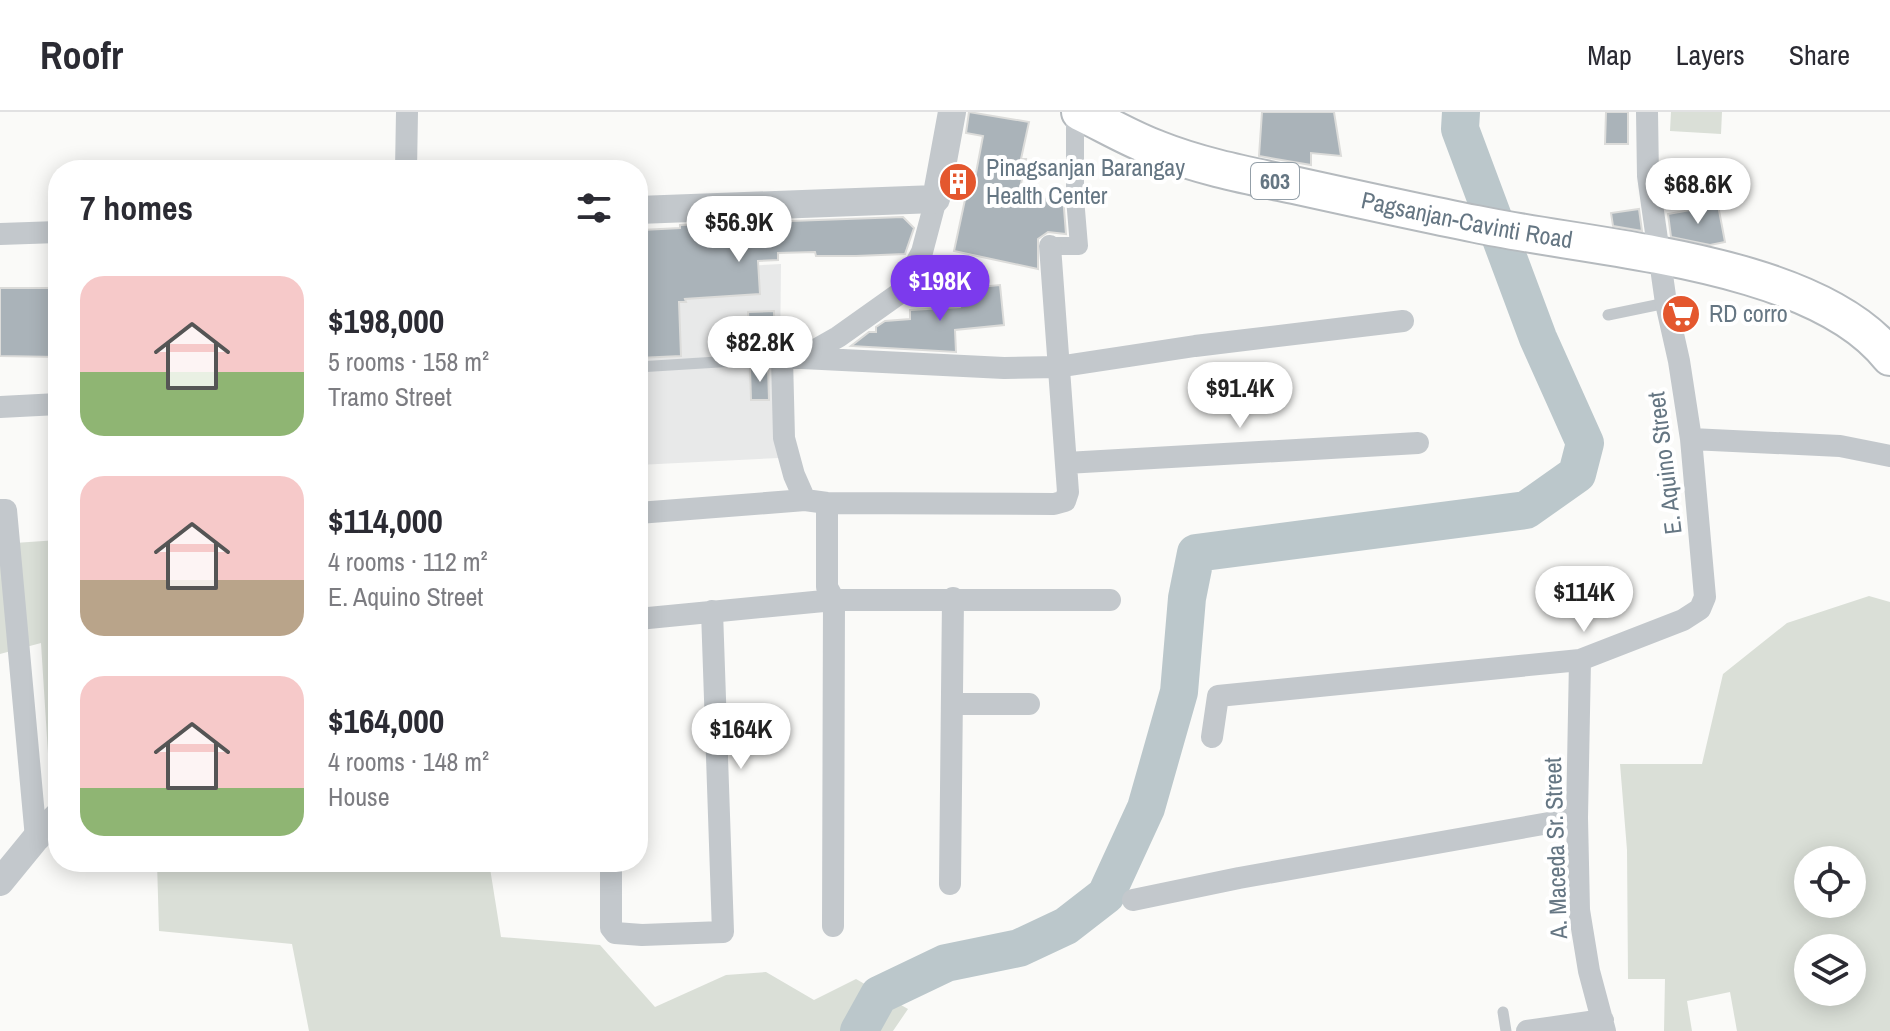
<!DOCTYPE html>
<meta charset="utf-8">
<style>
body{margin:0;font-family:"Archivo Narrow",sans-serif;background:#f2f2f3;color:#2b2b33;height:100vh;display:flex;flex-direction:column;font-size:30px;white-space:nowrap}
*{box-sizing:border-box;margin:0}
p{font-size:26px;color:#7c7c81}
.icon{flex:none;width:44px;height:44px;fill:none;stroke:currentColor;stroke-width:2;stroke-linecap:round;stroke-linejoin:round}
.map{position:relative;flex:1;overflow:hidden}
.panel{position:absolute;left:48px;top:48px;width:600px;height:712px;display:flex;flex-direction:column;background:#fff;border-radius:32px;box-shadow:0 4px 20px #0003}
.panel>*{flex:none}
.tools{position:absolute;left:1794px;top:734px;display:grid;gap:16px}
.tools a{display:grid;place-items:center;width:72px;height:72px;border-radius:50%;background:#fff;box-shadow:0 4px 20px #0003;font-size:40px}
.price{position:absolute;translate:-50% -68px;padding:0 18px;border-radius:28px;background:#fff;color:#222;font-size:26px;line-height:52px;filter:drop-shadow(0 2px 4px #0008)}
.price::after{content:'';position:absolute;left:50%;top:48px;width:24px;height:18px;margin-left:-12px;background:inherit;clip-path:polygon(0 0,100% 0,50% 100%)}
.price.current{background:#7c3aed;color:#fff}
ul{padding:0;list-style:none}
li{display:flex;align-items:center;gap:24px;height:200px;padding:0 32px}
li span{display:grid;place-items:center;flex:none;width:224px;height:160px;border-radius:24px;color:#555}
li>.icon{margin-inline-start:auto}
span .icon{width:96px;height:96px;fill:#fffc;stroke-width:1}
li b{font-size:34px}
h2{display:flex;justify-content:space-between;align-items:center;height:96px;padding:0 32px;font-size:34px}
header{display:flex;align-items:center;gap:48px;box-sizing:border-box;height:112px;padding:0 40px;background:#fff;border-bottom:2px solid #e1e1e2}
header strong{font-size:38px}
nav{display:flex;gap:44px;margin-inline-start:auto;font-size:28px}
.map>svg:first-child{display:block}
.built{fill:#e8e9e9}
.green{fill:#dadfd7;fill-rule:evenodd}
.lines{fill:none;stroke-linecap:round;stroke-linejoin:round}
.river{stroke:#bbc7cb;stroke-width:38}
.building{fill:#aab3b9;stroke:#dcdcda;stroke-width:2}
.primary-casing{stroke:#b5babe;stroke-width:40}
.service{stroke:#c3c8cc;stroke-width:11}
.pedestrian{stroke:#c3c8cc;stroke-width:18}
.minor{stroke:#c3c8cc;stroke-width:22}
.tertiary{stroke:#c3c8cc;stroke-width:28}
.primary{stroke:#fff;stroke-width:36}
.labels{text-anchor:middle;stroke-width:8;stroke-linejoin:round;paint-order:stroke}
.shield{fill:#fff;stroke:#939fa8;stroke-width:2}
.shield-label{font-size:22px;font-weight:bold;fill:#657683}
.poi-label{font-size:24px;fill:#657683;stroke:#fff;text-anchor:start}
.street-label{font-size:24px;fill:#657683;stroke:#fff}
</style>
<header>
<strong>Roofr</strong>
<nav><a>Map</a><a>Layers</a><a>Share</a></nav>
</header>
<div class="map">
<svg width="1890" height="919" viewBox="0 0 1890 919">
<rect width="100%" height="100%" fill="#fafaf8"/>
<path class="built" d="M781 152 779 346 638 353V160Z"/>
<path class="green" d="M1671 0H1722L1721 22 1670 19Z
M58 428V669L50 673 41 531 0 542V432Z
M1869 484 1890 490V919H1737L1730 880 1687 889 1692 919H1664L1665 867H1628L1627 738 1620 652H1702L1723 562 1787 511ZM1808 748H1852V792H1808ZM1808 836H1852V880H1808Z
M157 750H489L501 825 600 833 655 895 726 863 766 860 814 888 856 867 908 897 893 919H309L292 832 159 819Z"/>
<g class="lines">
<path class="river" d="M859 919 879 883 946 851 1019 836 1066 814 1106 783 1146 696 1179 580 1187 486 1196 441 1526 398 1577 362 1585 331 1538 226 1460 17 1461 0"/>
</g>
<path class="building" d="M969 0 1029 10 1021 47H1026L1018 87 1063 84 1066 122 1048 120 1038 127V157L954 139 966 83 954 81 959 58 976 61 983 24 966 21Z
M1262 0H1334L1341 44 1311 41V53L1259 44Z
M1606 0H1628V32H1605Z
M1718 93 1725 130 1710 133 1671 125 1668 102Z
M1639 97 1642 119 1613 114 1611 101Z
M903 105 914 116 905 142 856 144H816L815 140 778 141V148L758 149 760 182 685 187 686 190H679L681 244 638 246V163H644L642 118 680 116V113Z
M1000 173 1004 213 955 218 956 240 851 234 869 220H876V215L885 209 910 207V198L960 195 958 177Z
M0 176H58V245L0 244Z
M774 199 775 234 771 238 750 239 748 200Z
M768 255 769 288H751L750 256Z"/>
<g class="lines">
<g class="primary-casing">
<g id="primary">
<path id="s1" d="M1080 0C1105 12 1130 27 1157 37 1202 55 1251 64 1298 74 1357 87 1416 100 1476 112 1593 137 1814 148 1890 245"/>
</g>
</g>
<path class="service" d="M1608 203 1666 191
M638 255 782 246
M1503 900 1506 919"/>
<path class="pedestrian" d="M1050 134H1079L1075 86V0"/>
<path class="minor" d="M406 58 407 0
M936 87 922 140 900 181 838 225 801 246H782L784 326 794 363 805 388 827 391 1054 392 1065 389 1068 380 1050 134
M0 122 58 120
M802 246 1004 256 1057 255 1195 234 1403 209
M0 295 58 292
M1691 327 1840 334 1890 344
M1066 351 1418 331
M827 391V475L834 488 833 814
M0 398H6L36 726
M638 401 805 388
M638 507 834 488H1110
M1580 548 1577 706 1579 798 1589 859 1605 919
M952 592H1029
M1212 625 1218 584 1580 548 1683 508 1700 497 1705 485 1691 327 1679 249 1666 191 1648 64 1647 0
M611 750V816L615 821 642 823 723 820 712 499
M950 772 953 486
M1133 788 1239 766 1577 706
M1527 919 1603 908"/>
<path class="tertiary" d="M638 98 936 87 952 0
M0 770 36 726 58 704"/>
<use href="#primary" class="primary"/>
</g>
<defs>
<g id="building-disc" transform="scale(2)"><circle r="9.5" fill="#e4572e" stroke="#fff"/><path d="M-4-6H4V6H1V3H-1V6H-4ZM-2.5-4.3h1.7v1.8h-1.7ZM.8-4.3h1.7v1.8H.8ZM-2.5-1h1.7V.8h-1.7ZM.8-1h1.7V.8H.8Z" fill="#fff"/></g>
<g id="supermarket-disc" transform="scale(2)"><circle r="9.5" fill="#e4572e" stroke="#fff"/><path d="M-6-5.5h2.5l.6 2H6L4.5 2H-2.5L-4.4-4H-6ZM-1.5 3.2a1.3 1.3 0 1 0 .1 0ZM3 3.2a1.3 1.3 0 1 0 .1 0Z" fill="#fff"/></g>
</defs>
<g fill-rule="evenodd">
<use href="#building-disc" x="958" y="70"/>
<use href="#supermarket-disc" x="1681" y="202"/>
</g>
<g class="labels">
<rect class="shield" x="1251" y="51" width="48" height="36" rx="6"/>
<g class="shield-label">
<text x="1275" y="77">603</text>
</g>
<g class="poi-label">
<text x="986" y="64">Pinagsanjan Barangay<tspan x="986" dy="28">Health Center</tspan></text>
<text x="1709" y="210">RD corro</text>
</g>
<g class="street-label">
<text dy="8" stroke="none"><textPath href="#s1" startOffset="404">Pagsanjan-Cavinti Road</textPath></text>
<text transform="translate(1665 351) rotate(-97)" y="8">E. Aquino Street</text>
<text transform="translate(1556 736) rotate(-92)" y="8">A. Maceda Sr. Street</text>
</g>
</g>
</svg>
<div class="tools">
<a><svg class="icon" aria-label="locate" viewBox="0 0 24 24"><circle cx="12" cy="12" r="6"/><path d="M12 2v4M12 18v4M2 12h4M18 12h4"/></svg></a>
<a><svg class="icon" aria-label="layers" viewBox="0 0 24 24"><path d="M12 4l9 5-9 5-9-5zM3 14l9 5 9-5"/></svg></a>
</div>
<b class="price" style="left:1698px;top:114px">$68.6K</b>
<b class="price" style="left:739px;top:152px">$56.9K</b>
<b class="price current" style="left:940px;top:211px">$198K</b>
<b class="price" style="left:760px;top:272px">$82.8K</b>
<b class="price" style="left:1240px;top:318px">$91.4K</b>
<b class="price" style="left:1584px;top:522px">$114K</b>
<b class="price" style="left:741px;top:659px">$164K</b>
<section class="panel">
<h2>7 homes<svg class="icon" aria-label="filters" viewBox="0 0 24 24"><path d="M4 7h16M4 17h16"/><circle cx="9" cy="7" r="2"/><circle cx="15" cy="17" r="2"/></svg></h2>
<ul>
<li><span style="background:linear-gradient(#f6c9c9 60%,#8fb573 0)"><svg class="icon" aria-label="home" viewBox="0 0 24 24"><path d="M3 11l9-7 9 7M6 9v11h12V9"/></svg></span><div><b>$198,000</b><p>5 rooms · 158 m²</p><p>Tramo Street</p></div></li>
<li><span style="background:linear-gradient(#f6c9c9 65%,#b9a48a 0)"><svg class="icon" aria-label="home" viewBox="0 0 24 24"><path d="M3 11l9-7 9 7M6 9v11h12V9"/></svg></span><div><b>$114,000</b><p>4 rooms · 112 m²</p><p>E. Aquino Street</p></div></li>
<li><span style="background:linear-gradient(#f6c9c9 70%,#8fb573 0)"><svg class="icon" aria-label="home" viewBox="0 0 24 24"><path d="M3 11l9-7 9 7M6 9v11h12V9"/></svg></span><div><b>$164,000</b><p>4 rooms · 148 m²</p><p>House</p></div></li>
</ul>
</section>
</div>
